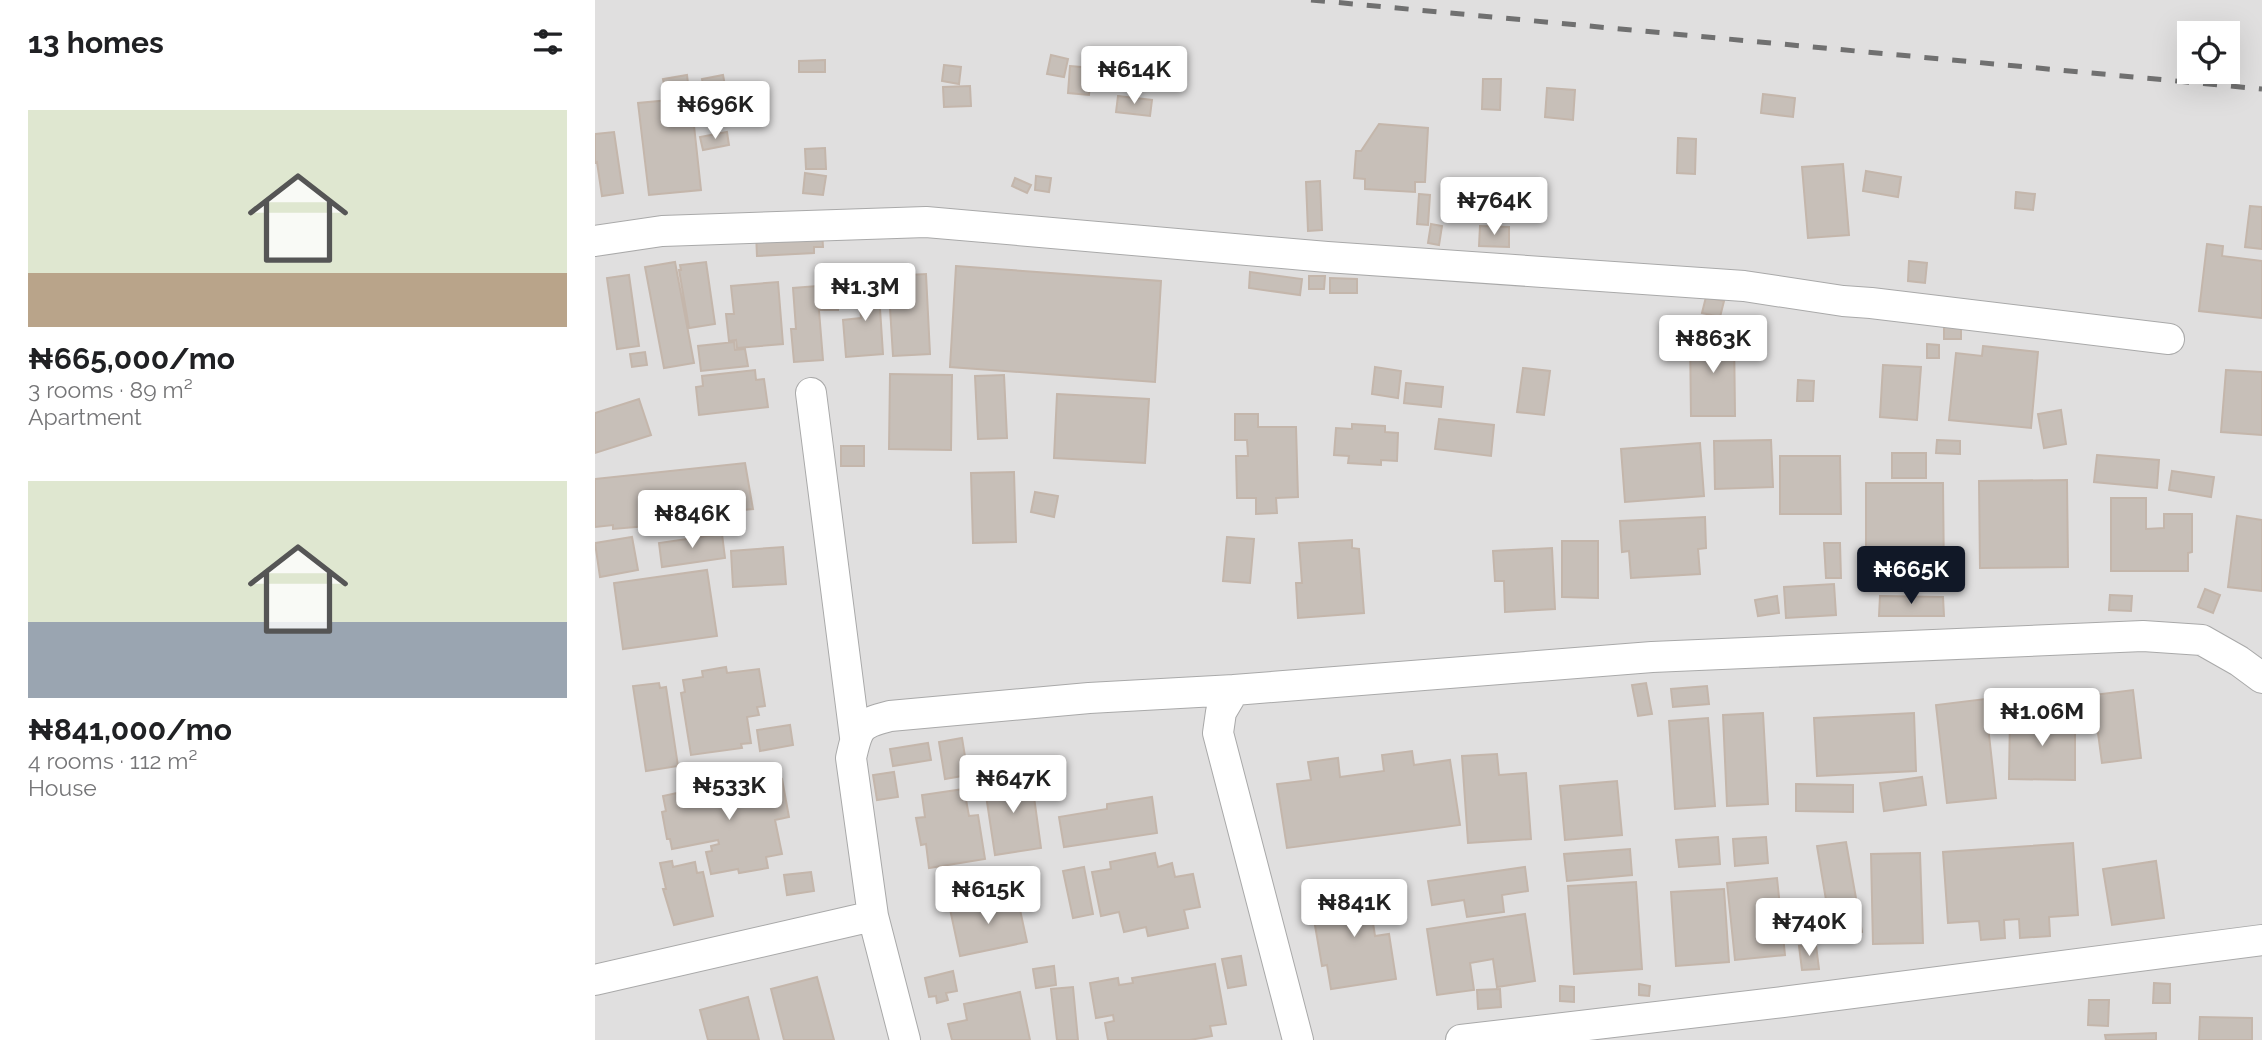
<!DOCTYPE html>
<meta charset="utf-8">
<style>
body{margin:0;font-family:Raleway,sans-serif;background:#f6f6f6;color:#202124;height:100vh;display:flex;flex-direction:column;font-size:26px;white-space:nowrap}
*{box-sizing:border-box;margin:0}
p{font-size:23px;color:#757577}
.icon{flex:none;width:38px;height:38px;fill:none;stroke:currentColor;stroke-width:2;stroke-linecap:round;stroke-linejoin:round}
.map{position:relative;flex:1;overflow:hidden}
.sheet{display:flex;flex-direction:column;background:#fff;width:595px}
.sheet>*{flex:none}
.controls{position:absolute;left:1582px;top:21px;display:grid;gap:14px}
.controls a{display:grid;place-items:center;width:63px;height:63px;border-radius:0px;background:#fff;box-shadow:0 7px 28px #0002;font-size:35px}
.price{position:absolute;translate:-50% -60px;padding:0 16px;border-radius:7px;background:#fff;color:#222;font-size:23px;line-height:46px;filter:drop-shadow(0 2px 4px #0008)}
.price::after{content:'';position:absolute;left:50%;top:42px;width:21px;height:16px;margin-left:-10px;background:inherit;clip-path:polygon(0 0,100% 0,50% 100%)}
.price.selected{background:#111827;color:#fff}
ul{padding:0;list-style:none}
li{display:grid;align-content:center;gap:14px;height:371px;padding:0 28px}
li span{display:grid;place-items:center;height:217px;border-radius:0px;color:#555}
li>.icon{margin-inline-start:auto}
span .icon{width:126px;height:126px;fill:#fffc;stroke-width:1}
li b{font-size:30px}
h2{display:flex;justify-content:space-between;align-items:center;height:84px;padding:0 28px;font-size:30px}
main{display:flex;flex:1;min-height:0}
.map>svg:first-child{display:block}
.residential{fill:#e0dfdf;fill-rule:evenodd}
.building{fill:#c7bfb8;stroke:#c4b6ab;stroke-width:2}
.lines{fill:none;stroke-linecap:round;stroke-linejoin:round}
.minor-casing{stroke:#a9a9a9;stroke-width:32}
.minor{stroke:#fff;stroke-width:30}
.rail{stroke:#707070;stroke-width:5;stroke-dasharray:14 14;stroke-linecap:butt}
</style>
<main>
<section class="sheet">
<h2>13 homes<svg class="icon" aria-label="filters" viewBox="0 0 24 24"><path d="M4 7h16M4 17h16"/><circle cx="9" cy="7" r="2"/><circle cx="15" cy="17" r="2"/></svg></h2>
<ul>
<li><span style="background:linear-gradient(#dfe7d0 75%,#b9a48a 0)"><svg class="icon" aria-label="home" viewBox="0 0 24 24"><path d="M3 11l9-7 9 7M6 9v11h12V9"/></svg></span><div><b>₦665,000/mo</b><p>3 rooms · 89 m²</p><p>Apartment</p></div></li>
<li><span style="background:linear-gradient(#dfe7d0 65%,#9aa5b1 0)"><svg class="icon" aria-label="home" viewBox="0 0 24 24"><path d="M3 11l9-7 9 7M6 9v11h12V9"/></svg></span><div><b>₦841,000/mo</b><p>4 rooms · 112 m²</p><p>House</p></div></li>
</ul>
</section>
<div class="map">
<svg width="1667" height="1040" viewBox="0 0 1667 1040">
<rect width="100%" height="100%" fill="#f2efe9"/>
<path class="residential" d="M0 0H1667V1040H0ZM1594 33H1633V72H1594Z"/>
<path class="building" d="M456 55 473 59 469 77 452 74Z
M230 60V72H204V61Z
M349 65 366 67 364 84 347 81Z
M475 66 497 68 494 95 473 93Z
M92 75 94 91 71 95 68 79Z
M128 75 131 91 110 95 107 79Z
M888 79H906L905 110 887 109Z
M375 86 376 106 349 107 348 87Z
M952 88 980 90 978 120 950 117Z
M1168 94 1200 98 1198 117 1166 113Z
M523 96 557 100 555 116 521 112Z
M96 98 106 190 54 195 43 103Z
M784 124 833 128 830 182H820V192L770 189V179L759 178 761 151H766Z
M19 132 28 193 7 196 2 162 0 163V134Z
M132 132 134 145 108 150 105 137Z
M1083 138 1101 139 1100 174 1082 173Z
M230 148 231 169H211L210 149Z
M1248 164 1254 235 1213 238 1207 167Z
M1271 171 1306 177 1303 197 1268 191Z
M210 173 231 176 228 195 208 193Z
M441 176 456 178 454 192 440 190Z
M420 178 436 185 432 193 417 186Z
M725 181 727 230 713 231 711 182Z
M1421 192 1440 194 1438 210 1420 208Z
M824 194 835 195 833 225 822 224Z
M1655 206 1667 207V249L1650 247Z
M836 224 847 226 844 245 833 243Z
M885 226 914 227V247L884 246Z
M227 231 228 247H219V253L162 256 161 233Z
M1612 244 1628 246 1627 256 1667 261V318L1604 311Z
M1314 261 1332 263 1330 283 1313 281Z
M80 262 99 363 69 368 50 267Z
M111 262 120 324 94 328 84 270H86L85 265Z
M361 266 566 281 560 382 355 367Z
M655 272 707 279 705 295 654 288Z
M224 273H241L243 310H225Z
M331 274 335 354 298 356 293 276Z
M34 275 44 346 22 349 12 278Z
M714 276H730L729 289H714Z
M283 278 288 354 251 357 248 320 266 318 263 280Z
M735 278 762 279V293H735Z
M183 282 188 344 142 348 141 340 134 341 131 314H139L136 286Z
M222 286 228 360 199 362 196 329H201L198 288Z
M1111 297 1129 301 1125 317 1107 313Z
M1349 324H1366V339H1349Z
M1139 333 1140 416H1096L1095 334Z
M139 342 140 350 150 349 153 366 106 371 103 346Z
M1332 344 1344 345V358H1332Z
M1388 346 1443 352 1436 428 1354 420 1361 353 1387 356Z
M50 352 52 365 37 367 35 354Z
M1288 365 1326 367 1322 420 1285 417Z
M780 367 806 371 803 398 777 394Z
M928 368 955 371 949 415 922 412Z
M160 370 161 380 169 379 173 407 104 415 101 387 108 386 107 376Z
M1631 370 1667 372V435L1626 432Z
M295 374 357 375 356 450 294 449Z
M409 375 412 438 383 439 380 376Z
M1203 380 1219 381 1218 401H1202Z
M811 383 848 387 846 407 809 403Z
M462 394 554 399 550 463 459 458Z
M44 399 56 435 0 453V413Z
M1466 410 1471 444 1449 448 1443 414Z
M640 414H663V427H701L703 497 681 498 682 513 661 514V498H642L641 456H653L652 440H640Z
M844 419 899 425 896 456 840 449Z
M757 424 790 426V432L803 433 802 461 786 460V465L753 463 754 456 739 455 741 428 757 429Z
M1176 440 1178 487 1120 489 1119 441Z
M1342 440 1365 441V454L1341 453Z
M1105 443 1109 496 1030 502 1026 449Z
M246 446H269V466H246Z
M1297 453H1331V478H1297Z
M1502 455 1564 460 1562 488 1499 482Z
M1185 456H1245L1246 514H1185Z
M150 463 158 509 136 511V516L101 520V515L92 516V513L60 516V521H51L52 526 18 529V525L0 527V479Z
M1577 471 1619 477 1616 497 1574 490Z
M419 472 421 542 378 543 376 473Z
M1472 480 1473 567 1385 568 1384 481Z
M1271 483H1348L1349 580H1320V567H1296V580L1271 579Z
M440 492 463 496 459 517 436 512Z
M1516 498H1551V529L1569 528V514H1597V552L1593 553V571H1516Z
M1642 516 1667 520V591L1633 587Z
M1110 517 1111 548 1103 549 1105 574 1036 578 1034 551 1027 552 1025 521Z
M127 534 130 558 67 567 64 543Z
M37 537 43 570 5 577 0 543Z
M632 537 659 539 655 583 628 581Z
M757 540V548L764 549 769 613 703 618 701 583H707L704 543Z
M967 541H1003V598L967 597Z
M1229 543H1245L1246 578H1231Z
M188 547 191 584 138 587 136 551Z
M957 548 960 609 910 612 909 581H900L898 551Z
M112 570 122 636 28 649 19 583Z
M1239 584 1241 615 1191 618 1189 587Z
M1610 589 1625 595 1618 613 1603 607Z
M1515 595 1537 596 1536 611 1514 610Z
M1182 596 1184 613 1163 616 1160 600Z
M1285 596 1348 597 1349 616H1284Z
M131 667 132 673 164 669 170 706 162 707 164 715 152 717 156 743 146 744 147 748 96 755 86 693 90 692 88 680 108 677 107 671Z
M64 683 65 688 71 687 83 766 51 771 38 686Z
M1051 683 1057 714 1043 716 1037 685Z
M1112 686 1114 704 1078 707 1076 689Z
M1538 690 1546 758 1507 763 1498 695Z
M1390 699 1401 798 1352 803 1341 705Z
M1168 713 1173 804 1132 806 1128 715Z
M1319 713 1321 771 1222 776 1219 718Z
M1415 715 1480 716V780L1414 779Z
M1113 718 1120 806 1080 809 1074 721Z
M195 725 198 745 165 751 162 730Z
M367 738 373 775 350 779 344 742Z
M333 743 336 760 298 766 295 749Z
M817 751 819 765 855 760 865 825 692 848 682 784 716 780 713 762 743 758 745 777 789 771 787 755Z
M902 754 904 775 931 773 936 839 873 843 867 756Z
M299 772 303 797 282 800 278 775Z
M149 775 151 786 187 779 194 817 180 820 187 854 171 857 173 868 144 873 143 869 116 874 111 852 117 851 116 846 124 844 123 840 77 849 75 839H72L67 812 71 811 68 796 96 790 95 786Z
M436 775 446 848 400 855 389 782Z
M1327 777 1331 805 1289 811 1285 783Z
M1022 781 1027 835 970 840 965 786Z
M1201 784 1258 785V812L1201 811Z
M369 789 374 816 383 815 390 859 334 868 331 844 326 845 321 818 330 817 327 795Z
M557 797 562 833 469 847 464 817 512 809V804Z
M1123 837 1125 864 1084 867 1081 840Z
M1171 837 1173 863 1140 866 1138 839Z
M1251 842 1267 932 1237 936 1222 846Z
M1478 843 1483 915 1454 917 1455 936 1425 938 1424 919 1409 920 1410 938 1386 940 1384 921 1353 923 1348 852Z
M1035 849 1037 875 972 881 969 854Z
M560 853 563 867 577 863 580 877 598 874 605 907 589 910 593 928 553 936 551 927 529 932 524 912 506 916 497 872 516 869 515 862Z
M1325 853 1328 943 1278 944 1276 854Z
M77 861 78 867 100 862 102 873 108 872 118 916 79 925 68 889H71L65 863Z
M1561 861 1569 918 1517 925 1508 869Z
M489 867 498 914 478 918 468 871Z
M930 867 933 891 907 895 909 912 872 917 869 900 837 905 833 881Z
M216 872 219 891 192 895 189 875Z
M1182 878 1190 955 1140 960 1132 883Z
M1041 882 1047 969 979 974 973 886Z
M786 888 791 921 778 923 780 936 794 934 801 979 736 989 732 965 727 966 717 908 726 906 725 897Z
M1129 889 1134 962 1081 966 1076 892Z
M422 896 432 942 365 956 355 909Z
M930 914 940 981 902 987 898 959 875 963 879 990 842 995 832 929Z
M1221 945 1224 969 1207 970 1204 946Z
M646 956 651 985 633 988 627 959Z
M620 964 631 1024 615 1026 617 1036 595 1040H513L510 1023 519 1021 518 1015 501 1018 495 983 523 978 524 985 538 983 537 978Z
M459 966 461 985 441 988 438 969Z
M358 971 362 991 351 993 353 1000 342 1003 341 996 334 997 330 978Z
M222 977 239 1040H189L176 989Z
M1559 983 1575 984V1003H1558Z
M1044 984 1055 986 1054 996 1044 995Z
M965 986 979 987V1002L965 1001Z
M478 987 483 1040H462L456 989Z
M905 989 906 1007 883 1009 882 990Z
M425 992 435 1040H357L353 1024 372 1020 369 1004Z
M153 997 164 1040H113L105 1010Z
M1494 1000H1514L1513 1026 1493 1025Z
M1605 1017 1657 1018V1040H1604Z
M1561 1033V1040H1511L1510 1035Z"/>
<g class="lines">
<g class="minor-casing">
<path id="minor" d="M0 241 67 231 331 222 732 257 1149 286 1248 301 1276 303 1574 339
M216 393 260 737
M0 980 278 916
M310 1040 278 916 256 758C263 727 264 724 295 716L494 698 639 690
M703 1040 623 733 626 712 639 690 1057 657 1548 636 1607 640 1644 661 1667 678
M866 1040 1188 1002 1667 940"/>
</g>
<use href="#minor" class="minor"/>
<path class="rail" d="M716 0 1667 89"/>
</g>
</svg>
<div class="controls">
<a><svg class="icon" aria-label="locate" viewBox="0 0 24 24"><circle cx="12" cy="12" r="6"/><path d="M12 2v4M12 18v4M2 12h4M18 12h4"/></svg></a>
</div>
<b class="price" style="left:539px;top:106px">₦614K</b>
<b class="price" style="left:120px;top:141px">₦696K</b>
<b class="price" style="left:899px;top:237px">₦764K</b>
<b class="price" style="left:270px;top:323px">₦1.3M</b>
<b class="price" style="left:1118px;top:375px">₦863K</b>
<b class="price" style="left:97px;top:550px">₦846K</b>
<b class="price selected" style="left:1316px;top:606px">₦665K</b>
<b class="price" style="left:1447px;top:748px">₦1.06M</b>
<b class="price" style="left:418px;top:815px">₦647K</b>
<b class="price" style="left:134px;top:822px">₦533K</b>
<b class="price" style="left:393px;top:926px">₦615K</b>
<b class="price" style="left:759px;top:939px">₦841K</b>
<b class="price" style="left:1214px;top:958px">₦740K</b>
</div>
</main>
